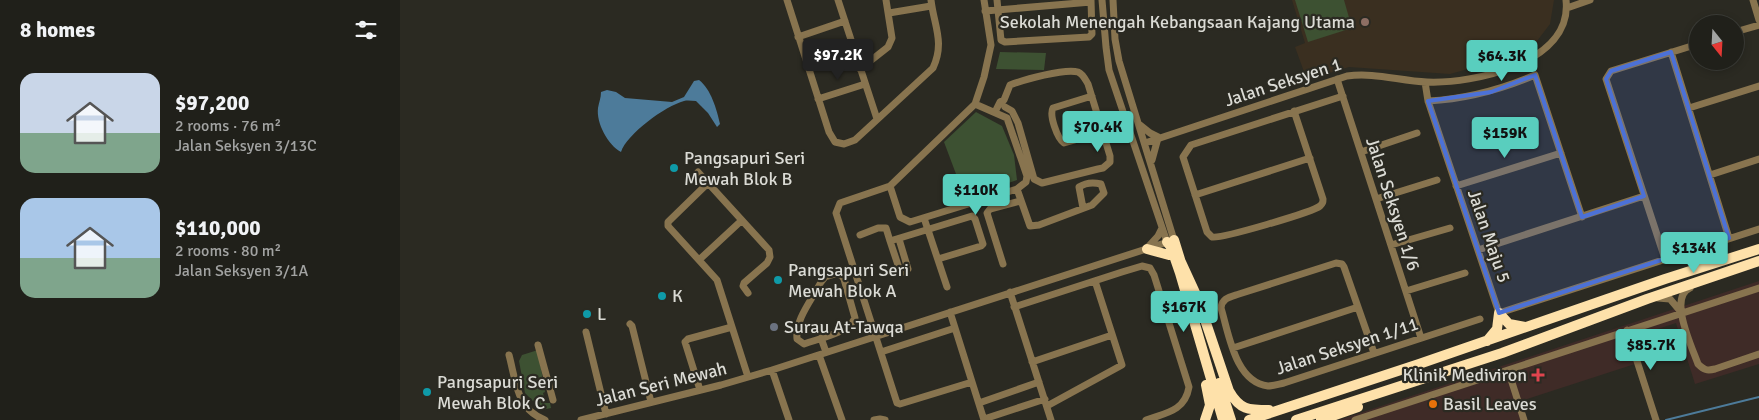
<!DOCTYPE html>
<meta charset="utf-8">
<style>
body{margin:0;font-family:Signika,sans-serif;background:#282823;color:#f1f3f6;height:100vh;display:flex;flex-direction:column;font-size:19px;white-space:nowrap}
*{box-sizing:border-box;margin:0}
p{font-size:16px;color:#a2a3a2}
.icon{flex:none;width:28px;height:28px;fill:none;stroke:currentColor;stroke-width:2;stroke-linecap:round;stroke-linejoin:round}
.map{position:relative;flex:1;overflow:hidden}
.side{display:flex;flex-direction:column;background:#20201a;width:400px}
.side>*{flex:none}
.needle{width:32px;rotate:162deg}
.tools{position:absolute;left:1289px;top:15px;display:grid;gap:10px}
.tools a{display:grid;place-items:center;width:55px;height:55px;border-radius:50%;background:#20201a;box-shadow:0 2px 8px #0003,0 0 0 1px #3d3e39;font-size:25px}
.price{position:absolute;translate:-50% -42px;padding:0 11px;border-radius:5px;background:#59cebe;color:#111;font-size:16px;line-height:32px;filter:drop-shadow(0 1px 2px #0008)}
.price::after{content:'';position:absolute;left:50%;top:30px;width:15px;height:11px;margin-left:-8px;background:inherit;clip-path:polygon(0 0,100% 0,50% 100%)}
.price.on{background:#222;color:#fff}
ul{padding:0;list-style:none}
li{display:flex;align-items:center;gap:15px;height:125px;padding:0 20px}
li span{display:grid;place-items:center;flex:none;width:140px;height:100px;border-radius:15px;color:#555}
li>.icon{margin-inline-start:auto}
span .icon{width:60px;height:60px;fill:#fffc;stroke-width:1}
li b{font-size:21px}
h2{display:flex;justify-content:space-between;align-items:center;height:60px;padding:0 20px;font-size:21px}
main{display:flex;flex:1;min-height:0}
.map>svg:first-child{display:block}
.commercial{fill:#3f2b27}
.education{fill:#3a2f20}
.green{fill:#3d5132}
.water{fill:#4d7b9a}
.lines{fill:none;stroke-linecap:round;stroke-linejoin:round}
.stream{stroke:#4d7b9a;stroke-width:2}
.minor{stroke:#88744f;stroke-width:7}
.highway{stroke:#fee1aa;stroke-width:10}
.marked{fill:#4c71d7;fill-opacity:0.2;stroke:#4c71d7;stroke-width:4;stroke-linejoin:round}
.education-dot{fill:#8d6e63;stroke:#2b2a22;stroke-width:2}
.culture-dot{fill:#0f9aa8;stroke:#2b2a22;stroke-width:2}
.worship-dot{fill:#6b7280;stroke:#2b2a22;stroke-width:2}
.health-dot{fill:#e0444e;stroke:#2b2a22;stroke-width:2}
.food-dot{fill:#e8710a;stroke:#2b2a22;stroke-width:2}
.labels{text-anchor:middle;stroke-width:4.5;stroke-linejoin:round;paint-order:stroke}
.poi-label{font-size:18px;fill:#dbdbd5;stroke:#2b2a22;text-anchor:start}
.street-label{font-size:18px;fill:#dbdbd5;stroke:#2b2a22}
</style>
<main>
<section class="side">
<h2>8 homes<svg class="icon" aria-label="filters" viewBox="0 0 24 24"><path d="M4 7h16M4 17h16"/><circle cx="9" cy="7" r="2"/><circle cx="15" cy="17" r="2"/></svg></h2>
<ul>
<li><span style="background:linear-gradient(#c9d6e8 60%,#7fa58c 0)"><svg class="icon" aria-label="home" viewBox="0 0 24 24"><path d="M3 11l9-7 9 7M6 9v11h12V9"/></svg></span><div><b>$97,200</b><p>2 rooms · 76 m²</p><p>Jalan Seksyen 3/13C</p></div></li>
<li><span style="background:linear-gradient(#a9c7e8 60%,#7fa58c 0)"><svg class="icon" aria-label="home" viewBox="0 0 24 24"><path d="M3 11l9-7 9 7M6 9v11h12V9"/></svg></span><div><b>$110,000</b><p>2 rooms · 80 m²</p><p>Jalan Seksyen 3/1A</p></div></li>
</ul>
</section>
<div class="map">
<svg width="1359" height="420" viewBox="0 0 1359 420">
<rect width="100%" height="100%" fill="#2b2a22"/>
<path class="commercial" d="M1359 281V364L1295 384 1276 323 1230 338 1238 363 1118 402 1124 420H939Z"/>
<path class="education" d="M892 0H1154L1150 24 1137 41 1115 56 1050 74 949 67 907 80 895 47 905 43Z"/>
<path class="green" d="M895 0H944L952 28 908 42Z
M600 52 646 53 644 70 596 69Z
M576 112 602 126 614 155 617 180 565 198 544 142Z
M138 350 145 392 143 393 146 403H150L151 408 142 410 125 393 119 361 122 355Z"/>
<path class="water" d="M299 80C311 89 317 110 320 124L317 127 308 113 296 101C292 101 288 100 284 101 265 106 227 134 221 152 208 145 196 123 198 108 199 102 201 98 201 92L207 90 216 92 225 98 272 102 284 97 294 81Z"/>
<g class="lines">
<path class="stream" d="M1266 420 1359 397"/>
<path class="minor" d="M387 0 429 132 435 142 444 144 455 140 533 68C545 42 534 26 531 0
M438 0 477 119
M597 0 601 40 605 42 689 37 692 34 691 0
M702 0 706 47 709 70 767 242
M1353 0 1359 20
M1167 8 1190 0
M585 11 691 2
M489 13 531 6
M1335 32 1359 25
M398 37 445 21
M1271 52 1329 238
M460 69 488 47 492 38 486 0
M937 79 1021 338
M1025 82 1028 101 1099 313 1359 229
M692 96 653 108C649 115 657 138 664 143L703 132
M418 99 465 84
M1028 101C1066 99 1100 90 1135 75L1182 217
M1289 108 1359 86
M894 111 923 199C923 202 923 203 920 206 913 212 821 239 812 237L807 232 783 157 791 145 943 96
M595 112 600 102 604 100 610 85C623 80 665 68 678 72 683 74 685 79 688 84L710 156V162L703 168 698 169 642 183 634 179 618 123 612 111 605 107
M740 125 750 133 760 138
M745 143 947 76C974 72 1000 81 1027 82 1073 84 1173 63 1166 0
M961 152 1017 133
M752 160 758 138
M298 172 369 250 370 257 367 263 344 283 343 286 348 293
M1310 175 1359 159
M307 184 268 222V226L317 280 348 377
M490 186 500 217 510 222 617 189 626 182 627 176 607 118 575 104
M1056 186 1161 153
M617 189 630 226 639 225 692 205 704 193 701 184C693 182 685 183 679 187L683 208
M795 195 910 158
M976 199 1037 180
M524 218 547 287
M460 235 478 228H486L490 241 572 216 575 219 583 244 581 246 538 259
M490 241 500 271 504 272 508 269 499 239
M991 245 1050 228
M747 248 758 236 762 228
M1078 250 1244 196
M1265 259 1206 79 1211 71 1298 44
M299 260 341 221
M603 264 587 213 590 209 620 201
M435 274 441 275 444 279 455 318C447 334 420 338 404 344L397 339C395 319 412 300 421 282L425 277Z
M1290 288C1268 297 1292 347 1298 364 1304 370 1307 371 1315 369L1359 354
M1006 291 1065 273
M610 292 651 420
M1258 298 1270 299 1281 312
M614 307 722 272 742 266 750 268 754 275 789 387C785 411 766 413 746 420
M550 312 584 420
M230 324 232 326 251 402
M1227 330 1256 420
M186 332 206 414
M421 338 426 352
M138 345 153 400
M833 348 958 307
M481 352 555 328
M974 353 944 267 942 264 936 263 839 294C830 297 822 298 821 308 829 334 835 382 868 386 873 386 879 384 884 383L1080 319
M109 355C116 381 116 409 145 420
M419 355 442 420
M632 362 712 335
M372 370 389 420
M1108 370 1124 420
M572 382 500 404 497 403 436 213 440 203 490 186 575 104 584 77 591 45 584 0
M300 390 285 342 288 339 332 327
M579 403 639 382
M647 406 722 365 695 281
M584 419 645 399
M181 420 321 385 372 370 774 240 719 61 715 39 713 0
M474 420 480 419 485 420
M955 420 1359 288"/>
<path class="highway" d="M774 240 783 269
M767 242 771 247 780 273 823 420
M747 249 769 255
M781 262 798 299 829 391C840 410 848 410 869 410
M1099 313 1109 324 1125 327
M1087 341 1097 329 1099 313
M819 383 831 420
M805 420 810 405 806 385
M849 420 1019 364 1265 279 1359 249
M896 420 1102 353 1247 299 1359 261
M921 420 958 407"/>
</g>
<path class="marked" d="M1271 52 1329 238 1099 313 1028 101 1091 92 1135 75 1182 217 1244 196 1206 79 1211 71Z"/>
<circle class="education-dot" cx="965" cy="22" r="5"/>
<g class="culture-dot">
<circle cx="274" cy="168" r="5"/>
<circle cx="378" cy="280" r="5"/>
<circle cx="262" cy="296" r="5"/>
<circle cx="187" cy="314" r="5"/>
<circle cx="27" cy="392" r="5"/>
</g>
<circle class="worship-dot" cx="374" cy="327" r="5"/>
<path class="health-dot" d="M1135.5 367.5h5v5h5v5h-5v5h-5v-5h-5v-5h5z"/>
<circle class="food-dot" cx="1033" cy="404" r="5"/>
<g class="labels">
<g class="poi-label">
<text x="955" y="28" text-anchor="end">Sekolah Menengah Kebangsaan Kajang Utama</text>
<text x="284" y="164">Pangsapuri Seri<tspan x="284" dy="21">Mewah Blok B</tspan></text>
<text x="388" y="276">Pangsapuri Seri<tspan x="388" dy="21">Mewah Blok A</tspan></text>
<text x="272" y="302">K</text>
<text x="197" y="320">L</text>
<text x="384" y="333">Surau At-Tawqa</text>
<text x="1127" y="381" text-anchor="end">Klinik Mediviron</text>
<text x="37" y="388">Pangsapuri Seri<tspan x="37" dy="21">Mewah Blok C</tspan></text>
<text x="1043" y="410">Basil Leaves</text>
</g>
<g class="street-label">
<text transform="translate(883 82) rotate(-18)" y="6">Jalan Seksyen 1</text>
<text transform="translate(993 204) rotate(72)" y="6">Jalan Seksyen 1/6</text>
<text transform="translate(1089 236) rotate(71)" y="6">Jalan Maju 5</text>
<text transform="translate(947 346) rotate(-18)" y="6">Jalan Seksyen 1/11</text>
<text transform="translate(261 384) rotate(-14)" y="6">Jalan Seri Mewah</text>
</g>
</g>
</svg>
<div class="tools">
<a><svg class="needle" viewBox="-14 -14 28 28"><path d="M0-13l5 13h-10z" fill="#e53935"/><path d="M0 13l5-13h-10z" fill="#a2a3a2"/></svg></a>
</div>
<b class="price on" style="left:438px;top:81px">$97.2K</b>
<b class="price" style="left:1102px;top:82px">$64.3K</b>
<b class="price" style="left:698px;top:153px">$70.4K</b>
<b class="price" style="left:1105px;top:159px">$159K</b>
<b class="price" style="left:576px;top:216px">$110K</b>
<b class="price" style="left:1294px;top:274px">$134K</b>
<b class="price" style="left:784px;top:333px">$167K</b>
<b class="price" style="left:1251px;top:371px">$85.7K</b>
</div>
</main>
